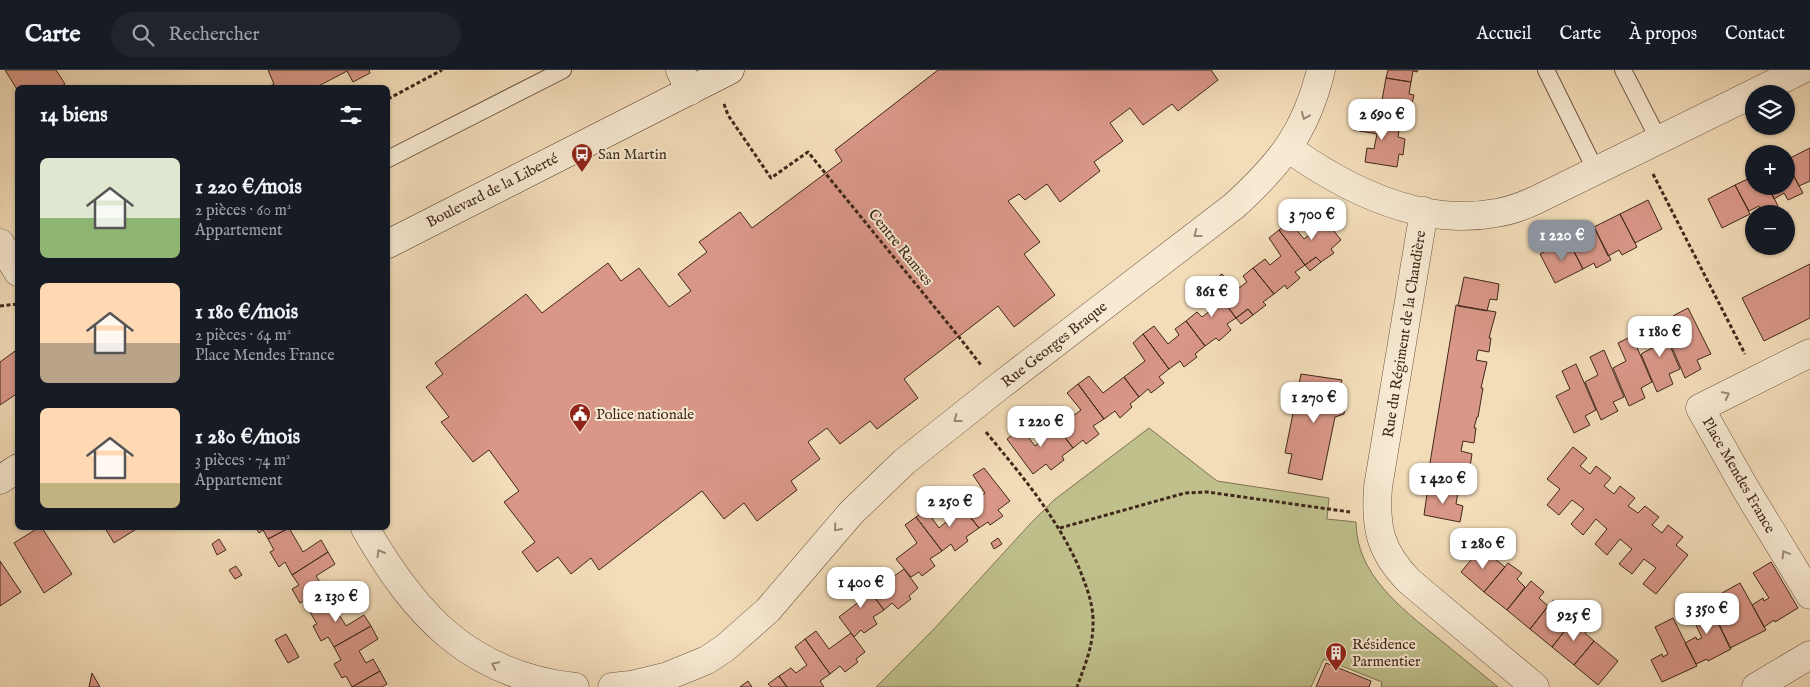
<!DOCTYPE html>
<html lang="fr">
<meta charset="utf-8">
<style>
body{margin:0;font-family:"IM FELL English",serif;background:#20242c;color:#f1f3f6;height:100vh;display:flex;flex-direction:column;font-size:19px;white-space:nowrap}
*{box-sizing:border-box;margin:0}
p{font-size:16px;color:#9ea1a6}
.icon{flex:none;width:28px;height:28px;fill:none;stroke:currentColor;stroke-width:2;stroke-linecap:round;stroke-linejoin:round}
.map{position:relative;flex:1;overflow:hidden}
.panel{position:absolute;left:15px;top:15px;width:375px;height:445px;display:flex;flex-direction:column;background:#171b24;border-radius:8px;box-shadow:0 1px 4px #0004}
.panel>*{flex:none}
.tools{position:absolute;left:1745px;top:15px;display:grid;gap:10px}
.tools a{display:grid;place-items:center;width:50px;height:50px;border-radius:50%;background:#171b24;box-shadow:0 1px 4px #0004;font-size:25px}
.price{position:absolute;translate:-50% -42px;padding:0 11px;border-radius:10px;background:#fff;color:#222;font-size:16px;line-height:32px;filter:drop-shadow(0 1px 2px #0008)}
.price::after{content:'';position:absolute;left:50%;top:30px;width:15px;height:11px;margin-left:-8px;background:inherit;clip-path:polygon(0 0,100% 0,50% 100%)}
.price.selected{background:#8c9099;color:#fff}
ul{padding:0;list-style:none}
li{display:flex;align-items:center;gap:15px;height:125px;padding:0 25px}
li span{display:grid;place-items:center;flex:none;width:140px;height:100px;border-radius:8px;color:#555}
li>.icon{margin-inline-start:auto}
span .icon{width:60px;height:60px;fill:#fffc;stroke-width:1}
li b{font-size:21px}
h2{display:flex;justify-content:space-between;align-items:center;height:60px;padding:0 25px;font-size:21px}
header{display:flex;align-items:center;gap:30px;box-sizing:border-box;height:70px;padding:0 25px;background:#171b24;border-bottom:1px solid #363941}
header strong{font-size:24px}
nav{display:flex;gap:28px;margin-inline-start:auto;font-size:18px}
.search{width:350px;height:45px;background:#20242c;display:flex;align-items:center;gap:12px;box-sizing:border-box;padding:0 18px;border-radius:28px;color:#9ea1a6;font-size:19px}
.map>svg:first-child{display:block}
.green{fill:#bfc08c;stroke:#807453}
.building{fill:#d99788;stroke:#40281a}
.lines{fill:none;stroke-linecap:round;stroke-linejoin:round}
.lane-casing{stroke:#6d5542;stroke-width:18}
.street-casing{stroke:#6d5542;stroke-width:29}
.secondary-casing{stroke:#40281a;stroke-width:29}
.path{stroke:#40281a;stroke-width:3;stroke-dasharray:4 2.5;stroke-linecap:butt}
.lane{stroke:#f7e9d2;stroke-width:16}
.street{stroke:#f7e9d2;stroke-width:28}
.secondary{stroke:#f7e9d2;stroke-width:28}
.oneway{stroke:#9c8876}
.labels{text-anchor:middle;stroke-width:4;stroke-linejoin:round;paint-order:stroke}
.poi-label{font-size:15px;fill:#40281a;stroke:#f7e9d2;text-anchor:start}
.street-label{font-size:15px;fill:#40281a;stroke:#f7e9d2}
</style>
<header>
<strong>Carte</strong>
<div class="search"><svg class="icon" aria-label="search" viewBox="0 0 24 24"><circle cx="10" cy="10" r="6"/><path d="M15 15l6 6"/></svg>Rechercher</div>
<nav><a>Accueil</a><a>Carte</a><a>À propos</a><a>Contact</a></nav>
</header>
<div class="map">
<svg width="1810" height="617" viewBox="0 0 1810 617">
<rect width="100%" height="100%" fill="#f3ddb9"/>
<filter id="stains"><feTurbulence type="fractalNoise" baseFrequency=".004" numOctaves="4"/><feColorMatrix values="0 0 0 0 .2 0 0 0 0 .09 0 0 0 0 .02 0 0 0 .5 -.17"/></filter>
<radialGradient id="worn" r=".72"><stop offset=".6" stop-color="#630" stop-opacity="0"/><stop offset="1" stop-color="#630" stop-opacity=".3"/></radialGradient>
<path class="green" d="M1149 358 1217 411 1329 428 1327 449 1356 452C1356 504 1401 538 1438 568 1458 584 1478 601 1498 617H1381L1382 612 1324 589 1311 617H876L934 559 1030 454 1054 430Z"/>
<path class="building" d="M5 0H56L65 14 58 18H18V21Z
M268 0H369L370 3 353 12 347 1 315 18H266L274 14Z
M938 0H1211L1218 10 1178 41 1172 34 1143 55 1130 38 1110 53 1123 71 1094 92 1100 101 1060 132 1047 114 1025 130 1019 124 1008 131 1040 172 1024 184 1055 225 1014 257 998 236 904 309 918 328 877 359 870 351 840 374 827 358 808 372 820 389 791 411 797 420 757 451 744 433 724 449 702 421 599 500 591 488 571 504 558 487 537 502 522 482 535 472 504 432 519 421 489 380 473 392 441 352 449 347 426 317 443 304 435 293 526 224 542 243 608 193 621 211 639 198 669 237 691 221 678 204 707 182 699 172 740 142 752 158 842 91 835 80Z
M1388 0H1418L1417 2 1413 1 1411 12 1386 8Z
M1386 8 1411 12 1409 24 1414 25 1410 42 1402 41 1400 54 1357 45 1359 33 1381 36Z
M1357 45 1400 54 1398 67 1405 69 1403 85 1399 84 1397 97 1365 92 1367 78 1374 79 1377 64 1354 60Z
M1810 78V111L1799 116 1786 90Z
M1786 92 1803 123 1788 130 1784 123 1774 129 1768 116H1786Z
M1754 106V116H1768L1778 136 1762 144 1759 136 1749 141 1735 115Z
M1735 115 1750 144 1722 158 1708 129Z
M1648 130 1662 159 1635 173 1620 144Z
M1620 144 1637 177 1622 185 1619 180 1608 186 1594 157Z
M1322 146 1341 170 1331 179 1334 183 1321 192 1316 187 1305 195 1279 160 1290 152 1304 169 1315 160 1311 154Z
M1594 157 1611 190 1596 198 1594 193 1583 199 1568 170Z
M1279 160 1305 195 1295 202 1300 208 1287 219 1285 215 1274 224 1253 198 1265 189 1270 195 1281 186 1269 168Z
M1568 170 1583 199 1555 213 1540 184Z
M1316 187 1321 192 1310 201 1305 195Z
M1810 194V248L1764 271 1742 228Z
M1253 198 1274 224 1263 232 1266 235 1253 245 1248 239 1236 248 1210 213 1222 204 1235 221 1247 212 1243 206Z
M1464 207 1499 214 1497 230 1490 229 1487 241 1458 236Z
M1210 213 1236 248 1227 254 1231 260 1219 271 1216 268 1205 276 1186 251 1197 242 1202 247 1214 238 1200 221Z
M1456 235 1496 242 1489 268H1491L1489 282 1478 280 1476 290 1487 292 1481 318H1483L1478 347H1477L1474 358H1476L1474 373 1463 371 1461 381 1472 384 1470 397H1468L1465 423 1426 417Z
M1688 238 1711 284 1697 290 1701 299 1685 308 1669 270 1682 263 1673 246Z
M1248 239 1253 245 1241 254 1236 248Z
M1186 251 1205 276 1195 284 1197 287 1184 297 1180 291 1169 299 1143 264 1154 256 1168 274 1179 265 1175 259Z
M1660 252 1680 299 1669 304 1673 314 1657 322 1641 284 1654 277 1645 260Z
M1143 264 1169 299 1159 307 1164 313 1151 323 1148 319 1139 327 1124 307 1145 291 1133 273Z
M1632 266 1652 312 1641 318 1645 328 1629 336 1613 298 1626 291 1618 273Z
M18 279V323L0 335V292Z
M1604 280 1624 327 1613 332 1618 341 1601 350 1585 312 1598 305 1590 287Z
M1576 294 1596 340 1585 346 1590 355 1574 363 1556 326 1570 319 1562 301Z
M1301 304 1342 310 1340 320 1346 329 1344 344 1335 347 1322 410 1288 403 1292 384 1285 383Z
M1089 306 1103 323 1124 307 1139 327 1130 334 1132 337 1120 348 1115 341 1104 349 1078 314Z
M1078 314 1104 349 1093 356 1099 364 1086 374 1083 370 1073 378 1053 352 1064 343 1069 349 1081 340 1067 323Z
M1053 352 1073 378 1062 386 1064 390 1051 400 1046 394 1033 404 1007 369 1021 358 1035 376 1046 367 1042 361Z
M1573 377 1587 388 1580 396 1590 404 1596 396 1611 408 1604 416 1614 424 1620 416 1635 428 1628 436 1638 443 1645 436 1659 447 1652 455 1662 463 1668 455 1683 467 1676 475 1688 485 1656 524 1643 514 1656 498 1644 489 1632 504 1619 494 1632 479 1620 469 1607 485 1595 474 1607 459 1596 449 1583 465 1571 454 1584 439 1572 430 1559 445 1547 435 1560 419 1547 409Z
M984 398 1010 431 998 440 1003 446 990 455 988 452 979 458 959 433 969 426 973 432 985 423 973 405Z
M1428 417 1458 422 1456 434 1463 436 1460 452 1424 445Z
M959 433 979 458 966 467 968 471 955 481 951 474 942 481 916 447 926 440 939 458 951 448 947 442Z
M916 447 942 481 930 489 935 496 922 506 919 502 911 507 896 489 917 473 905 455Z
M38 458H42L72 504 44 523 14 473Z
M105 458H138L114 473Z
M256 458H289L268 469 263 460 259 463Z
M289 458 303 482 321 470 328 482 292 505 285 492 279 497 270 482 274 480 268 469Z
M998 468 1002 474 994 479 991 473Z
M219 469 226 480 217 485 212 474Z
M1481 478 1505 497 1484 522 1461 502Z
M328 482 335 494 316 506 324 518 330 515 337 526 310 542 304 531 300 533 292 519 299 515 292 505Z
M0 491 21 522 0 536Z
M1771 492 1798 538 1775 552 1774 550 1764 557 1752 535 1763 528 1764 531 1769 528 1753 503Z
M1508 493 1522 503 1517 509 1525 517 1507 540 1484 522Z
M236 496 242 505 235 509 229 500Z
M869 498 882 515 904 499 918 518 909 526 911 529 898 539 892 533 884 540 858 505Z
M858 505 884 540 873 547 877 554 864 563 861 560 854 567 839 547 860 531 847 513Z
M1531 511 1544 522 1539 528 1548 536 1530 559 1507 540Z
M1740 513 1766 560 1730 578 1719 555 1730 549 1732 552 1737 550 1722 523Z
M337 526 344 539 338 543 346 556 364 545 371 556 334 577 328 567 321 571 313 556 317 554 310 542Z
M1553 530 1567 540 1562 547 1570 554 1552 577 1530 559Z
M1708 531 1731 579 1708 591 1707 589 1696 594 1685 573 1696 567 1697 570 1702 568 1689 540Z
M1575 548 1588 558 1585 563 1594 571 1574 595 1552 577Z
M1673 548 1697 596 1662 612 1651 590 1662 584 1663 587 1668 584 1655 557Z
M371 556 378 569 359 581 366 593 373 589 380 601 352 617 346 606 342 608 334 594 341 590 334 577Z
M816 561 829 579 851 563 865 582 856 589 858 592 845 602 840 596 830 604 805 569Z
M286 564 299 587 288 593 275 570Z
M805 569 830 604 820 611 824 617H787L779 606 791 598 796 603 807 595 795 577Z
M1594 571 1618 591 1598 615 1574 595Z
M1326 593 1371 611 1369 617H1316Z
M380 601 387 614 382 617H352Z
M92 603 100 617H89Z
M779 606 787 617H771L768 614Z
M748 611 752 617H740Z"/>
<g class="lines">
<g class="lane-casing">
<path id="lane" d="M1546 0 1596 101
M1623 0 1659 70
M388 89 563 0"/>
</g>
<g class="street-casing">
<path id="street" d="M680 0 690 21
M1288 78C1347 120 1422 157 1496 143 1510 141 1523 136 1536 130L1801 0
M1424 141 1378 417C1375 458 1380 481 1409 511L1535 617
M0 173 18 202
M1810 283 1700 338 1745 418 1810 525
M365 458C415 545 469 605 575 617
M612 617 631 615 668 606 707 590 725 578 768 540 851 443 904 392 997 318 1234 136C1280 94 1306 62 1321 0
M1756 617 1810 585"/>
</g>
<g class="secondary-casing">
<path id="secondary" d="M388 174 730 0
M0 410 18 398"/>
</g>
<path class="path" d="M388 29 442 0
M724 34 728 45 771 108 808 82 959 267 981 295
M1653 104 1745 284
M0 236 18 234
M986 362C1022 406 1053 442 1077 493 1085 513 1094 533 1093 555 1093 577 1084 597 1077 617
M1060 458 1185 423 1207 422 1350 442"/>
<use href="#lane" class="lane"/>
<use href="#street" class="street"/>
<use href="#secondary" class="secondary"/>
</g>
<defs><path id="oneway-chevron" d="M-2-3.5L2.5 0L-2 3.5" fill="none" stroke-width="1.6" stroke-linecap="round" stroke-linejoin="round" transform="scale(1.25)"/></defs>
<g class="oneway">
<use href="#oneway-chevron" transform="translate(1305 46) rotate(113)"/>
<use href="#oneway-chevron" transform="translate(1197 164) rotate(142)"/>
<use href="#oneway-chevron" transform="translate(1726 325) rotate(-27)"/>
<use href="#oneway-chevron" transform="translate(957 349) rotate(143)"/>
<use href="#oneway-chevron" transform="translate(837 458) rotate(131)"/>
<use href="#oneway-chevron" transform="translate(380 483) rotate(-120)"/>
<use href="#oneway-chevron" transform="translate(1785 484) rotate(-121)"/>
<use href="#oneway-chevron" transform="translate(495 595) rotate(-154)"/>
</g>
<defs>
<g id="bus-pin" transform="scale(1.125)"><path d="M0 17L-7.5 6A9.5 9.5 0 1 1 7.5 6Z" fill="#8f2418" stroke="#f7e9d2"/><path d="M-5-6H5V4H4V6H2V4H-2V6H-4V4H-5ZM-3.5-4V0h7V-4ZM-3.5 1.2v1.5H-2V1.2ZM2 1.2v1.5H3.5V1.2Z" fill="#fff"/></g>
<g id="civic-pin" transform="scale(1.125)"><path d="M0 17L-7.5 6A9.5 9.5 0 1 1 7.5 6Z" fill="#8f2418" stroke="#f7e9d2"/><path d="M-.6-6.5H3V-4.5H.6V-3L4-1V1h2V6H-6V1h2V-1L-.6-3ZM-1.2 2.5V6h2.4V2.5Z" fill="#fff"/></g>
<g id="building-pin" transform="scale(1.125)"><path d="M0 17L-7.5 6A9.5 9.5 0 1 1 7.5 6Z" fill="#8f2418" stroke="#f7e9d2"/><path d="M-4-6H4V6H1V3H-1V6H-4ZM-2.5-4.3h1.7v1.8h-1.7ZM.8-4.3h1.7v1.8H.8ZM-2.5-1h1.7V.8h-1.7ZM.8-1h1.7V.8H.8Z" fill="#fff"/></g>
</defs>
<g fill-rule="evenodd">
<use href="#bus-pin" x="582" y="84"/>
<use href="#civic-pin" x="580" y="344"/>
<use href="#building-pin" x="1336" y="583"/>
</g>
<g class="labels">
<g class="poi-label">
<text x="598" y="89">San Martin</text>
<text x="596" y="349">Police nationale</text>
<text x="1352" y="579">Résidence<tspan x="1352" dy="17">Parmentier</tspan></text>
</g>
<g class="street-label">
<text transform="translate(492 120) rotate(-27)" y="5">Boulevard de la Liberté</text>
<text transform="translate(901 177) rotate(51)" y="5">Centre Ramses</text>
<text transform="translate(1404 264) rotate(-81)" y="5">Rue du Régiment de la Chaudière</text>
<text transform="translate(1054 274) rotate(-38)" y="5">Rue Georges Braque</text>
<text transform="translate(1739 405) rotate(60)" y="5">Place Mendes France</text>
</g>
</g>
<rect width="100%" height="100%" filter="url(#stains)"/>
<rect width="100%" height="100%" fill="url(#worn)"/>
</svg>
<div class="tools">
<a><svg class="icon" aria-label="layers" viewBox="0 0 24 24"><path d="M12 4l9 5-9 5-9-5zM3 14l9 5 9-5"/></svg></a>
<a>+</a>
<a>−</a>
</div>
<b class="price" style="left:1382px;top:71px">2 690 €</b>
<b class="price" style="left:1312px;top:171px">3 700 €</b>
<b class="price selected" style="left:1562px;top:192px">1 220 €</b>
<b class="price" style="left:1212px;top:248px">861 €</b>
<b class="price" style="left:1660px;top:288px">1 180 €</b>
<b class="price" style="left:1314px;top:354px">1 270 €</b>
<b class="price" style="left:1041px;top:378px">1 220 €</b>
<b class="price" style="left:1443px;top:435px">1 420 €</b>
<b class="price" style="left:950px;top:458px">2 250 €</b>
<b class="price" style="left:1483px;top:500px">1 280 €</b>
<b class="price" style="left:861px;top:539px">1 400 €</b>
<b class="price" style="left:336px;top:553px">2 130 €</b>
<b class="price" style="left:1707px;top:565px">3 350 €</b>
<b class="price" style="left:1574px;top:572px">925 €</b>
<section class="panel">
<h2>14 biens<svg class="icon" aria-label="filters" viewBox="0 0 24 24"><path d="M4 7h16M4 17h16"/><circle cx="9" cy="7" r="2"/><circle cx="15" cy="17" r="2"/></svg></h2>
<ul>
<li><span style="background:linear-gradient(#dfe7d0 60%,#8fb573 0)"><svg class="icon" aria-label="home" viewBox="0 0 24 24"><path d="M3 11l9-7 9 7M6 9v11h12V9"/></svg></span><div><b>1 220 €/mois</b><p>2 pièces · 60 m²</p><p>Appartement</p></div></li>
<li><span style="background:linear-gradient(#ffd9b3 60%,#b9a48a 0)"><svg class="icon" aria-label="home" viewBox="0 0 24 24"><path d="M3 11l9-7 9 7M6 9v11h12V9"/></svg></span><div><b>1 180 €/mois</b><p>2 pièces · 64 m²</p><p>Place Mendes France</p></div></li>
<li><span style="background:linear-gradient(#ffd9b3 75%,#c2b280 0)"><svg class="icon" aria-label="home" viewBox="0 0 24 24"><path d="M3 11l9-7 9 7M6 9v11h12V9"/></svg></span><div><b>1 280 €/mois</b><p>3 pièces · 74 m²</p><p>Appartement</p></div></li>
</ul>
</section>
</div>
